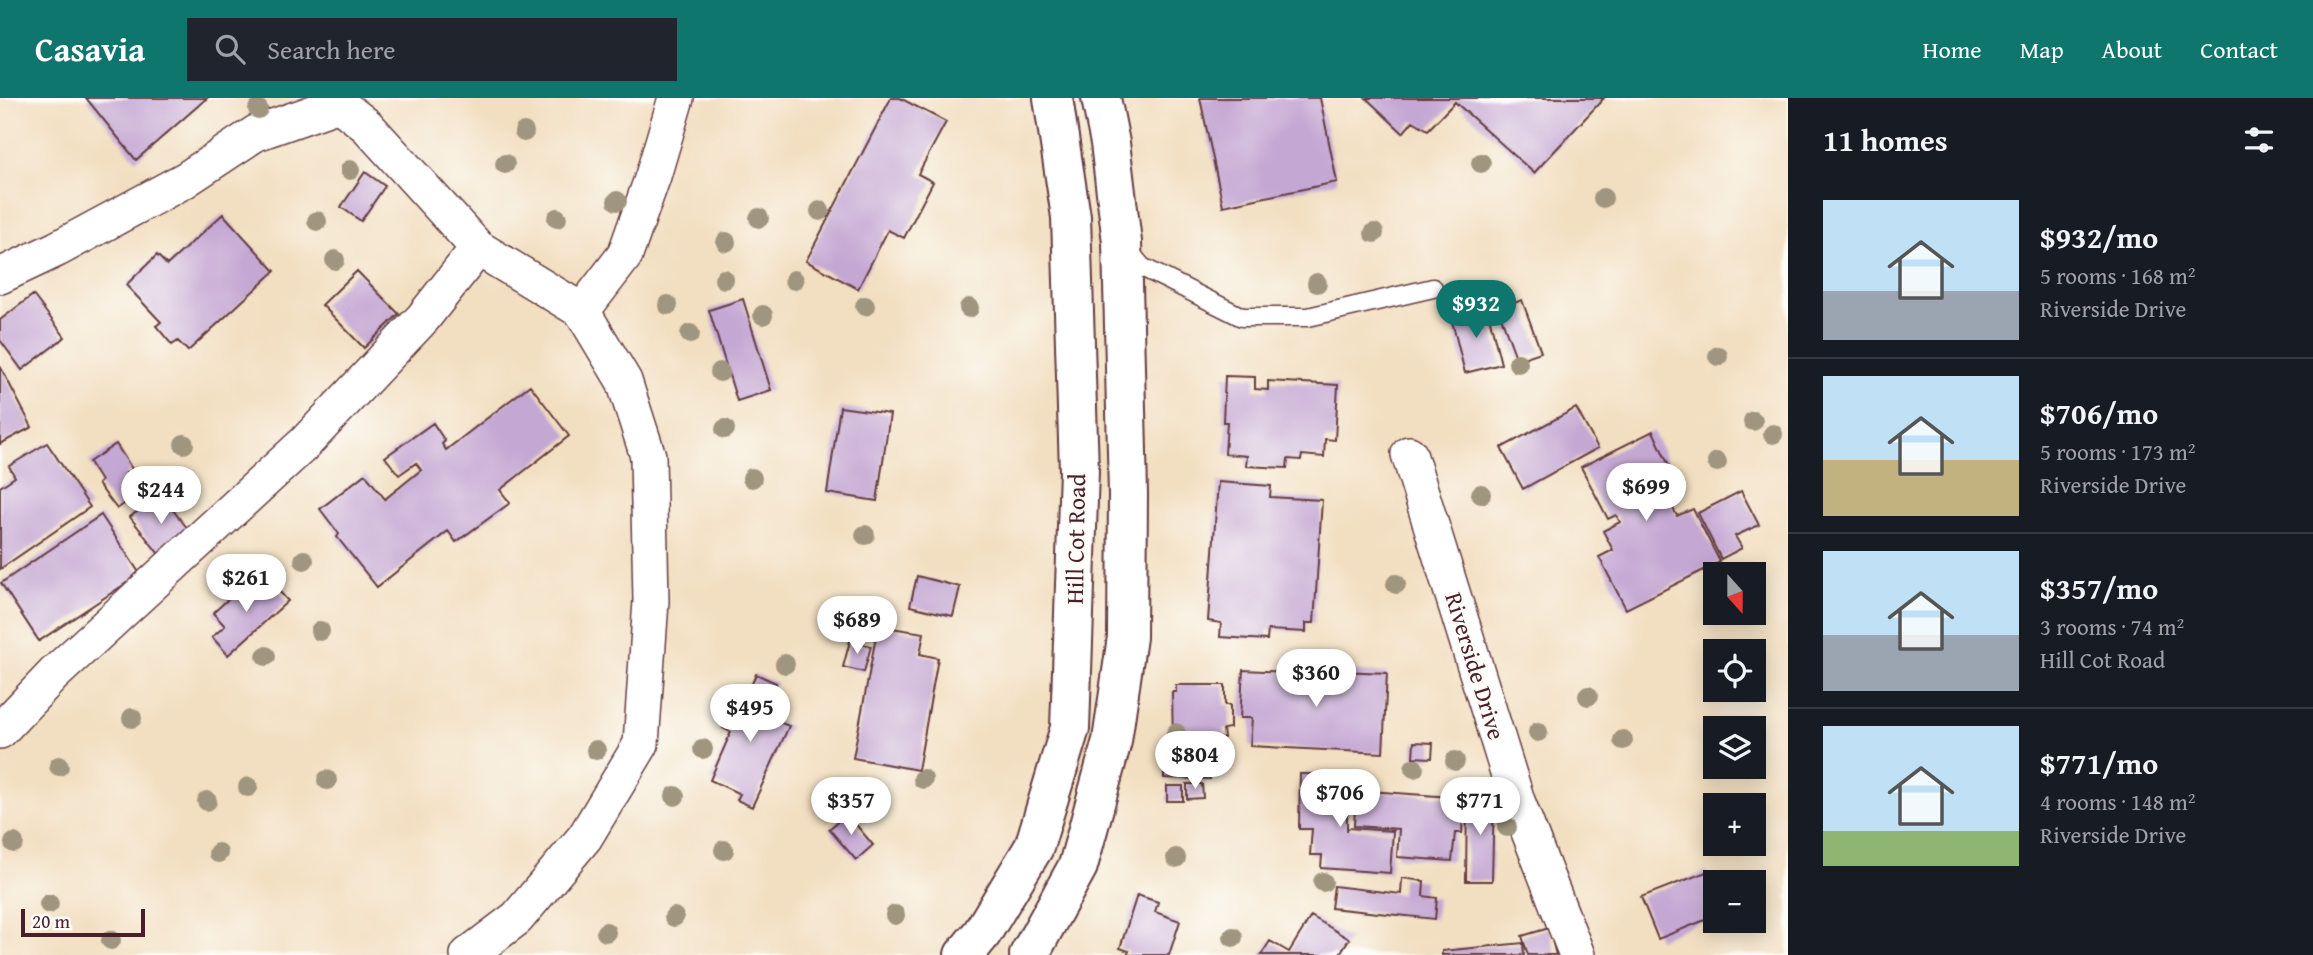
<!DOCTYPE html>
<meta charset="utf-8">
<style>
body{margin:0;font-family:"Gentium Book Plus",serif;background:#20242c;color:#f1f3f6;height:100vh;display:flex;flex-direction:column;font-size:26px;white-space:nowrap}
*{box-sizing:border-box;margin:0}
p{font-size:23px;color:#9ea1a6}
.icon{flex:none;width:38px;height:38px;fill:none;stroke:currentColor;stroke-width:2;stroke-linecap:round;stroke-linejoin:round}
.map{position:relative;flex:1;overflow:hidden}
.details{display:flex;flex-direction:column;background:#171b24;width:525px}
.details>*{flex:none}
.needle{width:46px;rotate:159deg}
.controls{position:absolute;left:1703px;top:464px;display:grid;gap:14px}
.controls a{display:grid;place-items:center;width:63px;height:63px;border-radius:0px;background:#171b24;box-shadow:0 4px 18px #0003;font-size:35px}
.scale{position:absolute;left:21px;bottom:18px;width:124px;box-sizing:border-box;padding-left:7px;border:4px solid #4a1f2b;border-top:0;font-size:19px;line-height:24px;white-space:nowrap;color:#4a1f2b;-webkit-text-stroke:5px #fdfcf7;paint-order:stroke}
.price{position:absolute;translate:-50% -60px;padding:0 16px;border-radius:24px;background:#fff;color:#222;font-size:23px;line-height:46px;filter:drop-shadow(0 2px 4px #0008)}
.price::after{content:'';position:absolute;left:50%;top:42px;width:21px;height:16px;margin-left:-10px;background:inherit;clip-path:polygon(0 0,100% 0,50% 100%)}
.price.current{background:#0f766e;color:#fff}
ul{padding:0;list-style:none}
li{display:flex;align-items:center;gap:21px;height:175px;padding:0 35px}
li+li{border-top:2px solid #363941}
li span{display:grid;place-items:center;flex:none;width:196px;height:140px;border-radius:0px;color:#555}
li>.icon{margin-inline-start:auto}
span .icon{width:84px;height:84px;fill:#fffc;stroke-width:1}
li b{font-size:30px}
h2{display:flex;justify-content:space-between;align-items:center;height:84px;padding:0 35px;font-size:30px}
header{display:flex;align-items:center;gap:42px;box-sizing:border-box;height:98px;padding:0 35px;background:#0f766e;color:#fff}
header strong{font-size:33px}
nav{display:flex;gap:38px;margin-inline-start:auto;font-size:24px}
.search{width:490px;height:63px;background:#20242c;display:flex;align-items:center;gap:18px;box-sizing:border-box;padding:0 24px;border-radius:0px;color:#9ea1a6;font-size:26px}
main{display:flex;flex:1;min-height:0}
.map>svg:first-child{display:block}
.building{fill:#c5a7d3}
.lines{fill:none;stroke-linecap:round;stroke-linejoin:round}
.service-casing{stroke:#633c41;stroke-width:21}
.minor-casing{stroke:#633c41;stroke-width:38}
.secondary-casing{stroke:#633c41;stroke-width:42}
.service{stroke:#fff;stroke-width:18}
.minor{stroke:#fff;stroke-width:35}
.secondary{stroke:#fff;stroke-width:38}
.tree{fill:#a0957e}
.labels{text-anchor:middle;stroke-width:5;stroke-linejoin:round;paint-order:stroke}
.street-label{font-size:24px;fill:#4a1f2b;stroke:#fdfcf7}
</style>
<header>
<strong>Casavia</strong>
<div class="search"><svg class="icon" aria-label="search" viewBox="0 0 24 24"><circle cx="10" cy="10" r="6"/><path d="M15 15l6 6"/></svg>Search here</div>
<nav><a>Home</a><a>Map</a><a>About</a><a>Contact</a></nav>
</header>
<main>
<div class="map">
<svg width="1788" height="857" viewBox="0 0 1788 857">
<rect width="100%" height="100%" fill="#fdfcf7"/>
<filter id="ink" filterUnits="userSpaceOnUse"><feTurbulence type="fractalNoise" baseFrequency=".0143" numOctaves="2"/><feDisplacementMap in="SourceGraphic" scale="14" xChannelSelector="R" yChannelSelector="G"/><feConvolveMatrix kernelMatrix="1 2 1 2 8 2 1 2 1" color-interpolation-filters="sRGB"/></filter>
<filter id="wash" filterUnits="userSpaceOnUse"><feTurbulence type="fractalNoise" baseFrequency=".00686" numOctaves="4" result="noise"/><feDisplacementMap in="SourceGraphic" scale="28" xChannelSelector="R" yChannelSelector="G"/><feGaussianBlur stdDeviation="1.57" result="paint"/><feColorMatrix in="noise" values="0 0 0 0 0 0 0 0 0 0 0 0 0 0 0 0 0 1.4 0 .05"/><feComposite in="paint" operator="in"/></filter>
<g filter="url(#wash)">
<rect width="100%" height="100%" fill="#f2dec0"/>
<g id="blocks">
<path class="building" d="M86 0H207L136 62Z
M891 0H900L946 24 918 76 933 84 904 140 888 132 858 191 806 163Z
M1200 0H1320L1337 84 1223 108Z
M1366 0H1604L1534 75 1455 4 1428 32 1413 23 1403 35Z
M365 74 385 88 361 123 341 109Z
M223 116 275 173 188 253 178 243 172 247 156 228 161 224 126 187 157 157 167 167Z
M357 173 399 216 364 250 322 207Z
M33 197 65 239 22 272 0 242V222Z
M743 201 771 292 737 303 709 212Z
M1522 202 1541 254 1517 262 1498 211Z
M1487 210 1501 266 1465 275 1451 219Z
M0 268 32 329 0 346Z
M1225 278 1255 279V291L1268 292V283L1338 287 1335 342 1325 341 1324 359 1302 357 1301 362 1288 361 1287 370 1246 368 1247 358 1225 356 1227 324H1223Z
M530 287 569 338 500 392 510 405 456 444 448 433 377 489 337 439 339 436 320 411 365 376 385 401 421 372 416 365 399 377 385 359 433 325 445 343 442 346 446 352Z
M840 309 890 316 877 403 827 395Z
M1576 310 1598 350 1523 391 1501 350Z
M1653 333 1681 394 1666 402 1657 384 1652 385 1658 396 1651 399 1655 407 1668 401 1677 418 1693 411 1720 464 1626 511 1599 459 1613 452 1603 433 1620 424 1616 417 1608 421 1581 369Z
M47 345 90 409 0 471V389L15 379 9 368Z
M116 346 132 371 126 375 141 394 117 411 98 386 101 383 89 364Z
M1218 384 1271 388 1270 399 1322 402 1314 525H1306V534L1268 532 1267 542 1220 539 1221 525 1208 523Z
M1741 393 1759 427 1735 438 1742 450 1721 461 1698 415Z
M160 396 192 436 162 460 130 419Z
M101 417 140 476 39 543 1 485Z
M917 478 960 489 953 518 910 508Z
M248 483 260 496 272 485 288 503 228 557 212 539 225 528 213 515Z
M878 528 924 535 920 556 938 560 918 672 853 660Z
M850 543 871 548 864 574 843 569Z
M1310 562 1340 564V573L1387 575 1383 655 1250 648 1252 620H1240L1243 572 1309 575Z
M756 576 776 585 762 617 789 628 752 709 737 702 740 696 710 682 731 634 723 630 732 611 740 614Z
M1176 587H1225V607H1230V630L1223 631 1224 640 1212 639 1213 649 1181 650V643L1173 644 1172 594H1176Z
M1414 644 1433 645 1432 660 1413 659Z
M1164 656H1217V668H1210V681L1164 680Z
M1300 676H1334L1335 689H1347V733L1348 730 1393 733 1390 775 1321 770 1322 757H1310L1312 731H1299Z
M1187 686H1202L1203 700 1187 701Z
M1167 688H1183V703H1167Z
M1356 692 1464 700 1462 735H1455L1452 763 1397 759 1399 731 1354 728Z
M1467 696 1494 697 1492 783H1466Z
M847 716 873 747 856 762 829 731Z
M1706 774 1715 797V818L1658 841 1641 799Z
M1402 780 1424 783 1423 798 1437 800 1435 821 1331 810 1334 788 1401 796Z
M1137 797 1158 804 1155 814 1180 823 1169 857H1127L1129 853 1120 850Z
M1311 818 1349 841 1339 857H1261L1270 843 1289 854Z
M1549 830 1556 857H1528L1522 838Z
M1523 845 1524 857H1442V853Z"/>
</g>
</g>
<g filter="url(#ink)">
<use href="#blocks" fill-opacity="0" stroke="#633c41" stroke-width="2"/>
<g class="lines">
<g class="service-casing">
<path id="service" d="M1128 152 1142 169 1242 219H1308L1433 190"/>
</g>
<g class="minor-casing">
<path id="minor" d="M339 6 367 28 478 150 582 213 624 283 648 358 651 503 641 646 585 739 517 820 468 857
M0 178 57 151 185 82 256 35 339 6
M582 213 625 157 653 78 676 0
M1409 356 1517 703 1577 857
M0 633 54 576 304 346 423 220 478 150"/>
</g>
<g class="secondary-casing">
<path id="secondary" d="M964 857 982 835 1034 749 1070 630 1079 373 1071 119 1053 0
M1029 857 1078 768 1112 643 1127 539 1128 396 1122 144 1110 45 1101 0"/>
</g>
<use href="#service" class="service"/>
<use href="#minor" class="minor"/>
<use href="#secondary" class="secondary"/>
</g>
<g class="tree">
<circle cx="258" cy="11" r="10"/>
<circle cx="524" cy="34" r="10"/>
<circle cx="1481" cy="65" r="10"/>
<circle cx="505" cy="66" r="10"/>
<circle cx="350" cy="72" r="10"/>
<circle cx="1603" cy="100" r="10"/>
<circle cx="617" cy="103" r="10"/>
<circle cx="820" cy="113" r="10"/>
<circle cx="557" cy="120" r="10"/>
<circle cx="759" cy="120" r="10"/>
<circle cx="317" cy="123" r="10"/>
<circle cx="1374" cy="135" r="10"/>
<circle cx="726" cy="144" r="10"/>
<circle cx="335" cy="162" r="10"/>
<circle cx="724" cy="181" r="10"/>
<circle cx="794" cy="182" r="10"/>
<circle cx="1317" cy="185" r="10"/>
<circle cx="668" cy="207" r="10"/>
<circle cx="865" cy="208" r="10"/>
<circle cx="969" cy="210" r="10"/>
<circle cx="763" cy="217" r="10"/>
<circle cx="690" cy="236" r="10"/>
<circle cx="1718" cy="258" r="10"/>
<circle cx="1518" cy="265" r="10"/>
<circle cx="720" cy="274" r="10"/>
<circle cx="1753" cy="323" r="10"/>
<circle cx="725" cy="331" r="10"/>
<circle cx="1773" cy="336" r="10"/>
<circle cx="184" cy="346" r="10"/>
<circle cx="1717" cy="364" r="10"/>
<circle cx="752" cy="380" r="10"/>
<circle cx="1481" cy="396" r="10"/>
<circle cx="865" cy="437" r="10"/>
<circle cx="304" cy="462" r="10"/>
<circle cx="1396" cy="486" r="10"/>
<circle cx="853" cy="532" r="10"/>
<circle cx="320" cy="533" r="10"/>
<circle cx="266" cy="558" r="10"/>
<circle cx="785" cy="566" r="10"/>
<circle cx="1588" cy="598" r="10"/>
<circle cx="132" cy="620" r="10"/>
<circle cx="1538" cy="634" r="10"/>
<circle cx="1176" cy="635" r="10"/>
<circle cx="1623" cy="642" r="10"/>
<circle cx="703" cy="651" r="10"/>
<circle cx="596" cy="652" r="10"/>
<circle cx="1455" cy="663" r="10"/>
<circle cx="59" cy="668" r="10"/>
<circle cx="1414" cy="670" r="10"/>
<circle cx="923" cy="681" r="10"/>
<circle cx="327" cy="682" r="10"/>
<circle cx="248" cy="689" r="10"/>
<circle cx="675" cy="698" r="10"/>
<circle cx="207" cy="703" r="10"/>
<circle cx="1507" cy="729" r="10"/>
<circle cx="14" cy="745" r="10"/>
<circle cx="724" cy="752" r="10"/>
<circle cx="218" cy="755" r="10"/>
<circle cx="1176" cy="760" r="10"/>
<circle cx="1323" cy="784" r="10"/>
<circle cx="49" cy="806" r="10"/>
<circle cx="895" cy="817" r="10"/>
<circle cx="674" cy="819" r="10"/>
<circle cx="606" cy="834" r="10"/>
<circle cx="1233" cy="839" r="10"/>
<circle cx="111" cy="842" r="10"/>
</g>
</g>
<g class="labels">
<g class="street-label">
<text transform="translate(1076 441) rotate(-89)" y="8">Hill Cot Road</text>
<text transform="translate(1475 568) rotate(73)" y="8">Riverside Drive</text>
</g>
</g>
</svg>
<div class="controls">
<a><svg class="needle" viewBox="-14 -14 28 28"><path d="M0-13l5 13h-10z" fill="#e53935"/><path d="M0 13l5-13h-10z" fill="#9ea1a6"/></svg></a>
<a><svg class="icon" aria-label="locate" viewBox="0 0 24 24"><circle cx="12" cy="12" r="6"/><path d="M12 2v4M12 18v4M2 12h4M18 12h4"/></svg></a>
<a><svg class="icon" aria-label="layers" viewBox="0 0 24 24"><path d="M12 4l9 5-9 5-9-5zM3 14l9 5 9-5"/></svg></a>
<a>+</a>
<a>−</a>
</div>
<div class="scale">20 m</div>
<b class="price current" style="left:1476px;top:242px">$932</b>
<b class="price" style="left:1646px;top:425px">$699</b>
<b class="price" style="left:161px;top:428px">$244</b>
<b class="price" style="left:246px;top:516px">$261</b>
<b class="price" style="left:857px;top:558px">$689</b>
<b class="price" style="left:1316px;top:611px">$360</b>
<b class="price" style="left:750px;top:646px">$495</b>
<b class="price" style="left:1195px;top:693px">$804</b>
<b class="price" style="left:1340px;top:731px">$706</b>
<b class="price" style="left:851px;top:739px">$357</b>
<b class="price" style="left:1480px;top:739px">$771</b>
</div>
<section class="details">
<h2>11 homes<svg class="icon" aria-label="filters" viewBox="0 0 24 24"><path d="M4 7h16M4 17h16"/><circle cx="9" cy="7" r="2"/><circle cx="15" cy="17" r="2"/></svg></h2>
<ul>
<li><span style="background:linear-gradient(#bfe0f5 65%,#9aa5b1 0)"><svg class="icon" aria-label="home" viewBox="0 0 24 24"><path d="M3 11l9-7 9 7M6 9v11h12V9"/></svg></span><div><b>$932/mo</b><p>5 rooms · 168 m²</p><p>Riverside Drive</p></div></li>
<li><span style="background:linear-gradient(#bfe0f5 60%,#c2b280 0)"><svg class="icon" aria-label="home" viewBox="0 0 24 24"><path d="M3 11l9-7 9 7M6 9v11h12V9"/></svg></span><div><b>$706/mo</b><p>5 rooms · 173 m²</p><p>Riverside Drive</p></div></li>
<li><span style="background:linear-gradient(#bfe0f5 60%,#9aa5b1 0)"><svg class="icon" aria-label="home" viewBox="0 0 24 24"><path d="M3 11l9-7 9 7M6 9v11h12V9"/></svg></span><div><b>$357/mo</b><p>3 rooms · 74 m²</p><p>Hill Cot Road</p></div></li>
<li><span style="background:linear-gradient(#bfe0f5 75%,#8fb573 0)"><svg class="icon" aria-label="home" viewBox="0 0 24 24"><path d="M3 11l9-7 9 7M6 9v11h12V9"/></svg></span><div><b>$771/mo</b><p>4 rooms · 148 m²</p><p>Riverside Drive</p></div></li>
</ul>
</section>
</main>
